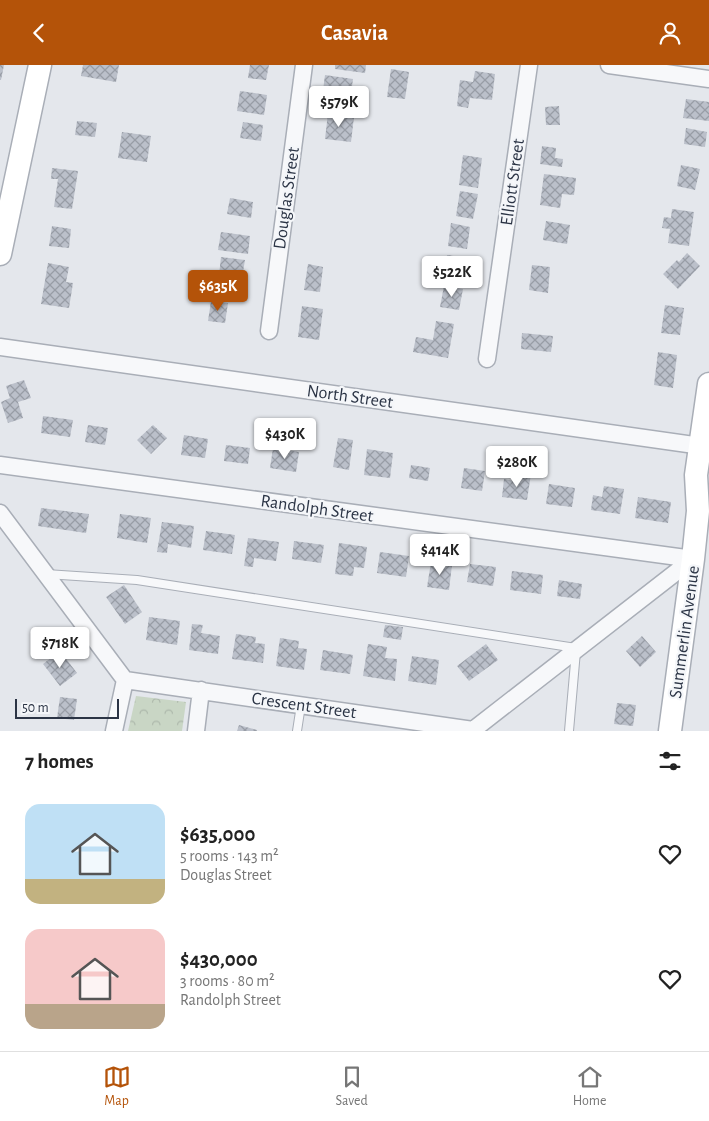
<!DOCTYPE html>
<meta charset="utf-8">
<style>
body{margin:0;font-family:"Alegreya Sans",sans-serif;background:#f2f2f2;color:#222;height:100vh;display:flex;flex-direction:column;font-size:19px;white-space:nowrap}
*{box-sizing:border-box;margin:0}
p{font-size:16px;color:#767676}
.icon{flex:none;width:28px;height:28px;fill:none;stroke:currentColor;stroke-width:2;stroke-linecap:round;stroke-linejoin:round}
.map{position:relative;height:666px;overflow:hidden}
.sheet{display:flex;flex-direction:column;background:#fff;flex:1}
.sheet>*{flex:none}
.scale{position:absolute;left:15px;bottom:12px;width:104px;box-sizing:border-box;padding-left:5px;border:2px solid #2b3445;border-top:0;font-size:14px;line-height:18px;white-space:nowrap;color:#2b3445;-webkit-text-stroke:4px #f4f6f9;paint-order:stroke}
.price{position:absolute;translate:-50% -42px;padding:0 11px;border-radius:5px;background:#fff;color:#222;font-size:16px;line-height:32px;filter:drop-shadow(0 1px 2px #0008)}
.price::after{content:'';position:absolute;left:50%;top:30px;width:15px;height:11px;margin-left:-8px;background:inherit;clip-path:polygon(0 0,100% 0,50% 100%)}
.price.selected{background:#b45309;color:#fff}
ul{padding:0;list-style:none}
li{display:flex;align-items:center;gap:15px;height:125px;padding:0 25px}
li span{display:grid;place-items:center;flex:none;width:140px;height:100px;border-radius:15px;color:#555}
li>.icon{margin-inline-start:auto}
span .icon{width:60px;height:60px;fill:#fffc;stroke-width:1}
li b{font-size:21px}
h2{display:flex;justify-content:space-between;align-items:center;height:60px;padding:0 25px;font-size:21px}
header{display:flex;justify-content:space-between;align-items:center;height:65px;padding:0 25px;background:#b45309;color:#fff;font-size:22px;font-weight:600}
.tab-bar{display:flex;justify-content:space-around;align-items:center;height:70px;border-top:1px solid #e0e0e0;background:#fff;font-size:14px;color:#767676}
.tab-bar a{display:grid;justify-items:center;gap:2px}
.tab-bar .selected{color:#b45309}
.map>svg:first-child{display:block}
.park{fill:url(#park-crowns)}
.building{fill:url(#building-cross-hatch)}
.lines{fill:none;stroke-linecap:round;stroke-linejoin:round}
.lane-casing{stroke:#a9aeb7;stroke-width:10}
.street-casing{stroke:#a9aeb7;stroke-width:19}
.secondary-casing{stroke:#a9aeb7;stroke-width:25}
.lane{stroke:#f7f8fa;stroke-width:8}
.street{stroke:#f7f8fa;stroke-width:16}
.secondary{stroke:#fff;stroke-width:22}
.labels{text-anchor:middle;stroke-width:4.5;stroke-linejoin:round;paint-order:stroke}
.street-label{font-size:18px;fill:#2b3445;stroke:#f4f6f9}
</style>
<header><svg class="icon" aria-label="back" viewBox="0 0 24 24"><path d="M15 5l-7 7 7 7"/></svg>Casavia<svg class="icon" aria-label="person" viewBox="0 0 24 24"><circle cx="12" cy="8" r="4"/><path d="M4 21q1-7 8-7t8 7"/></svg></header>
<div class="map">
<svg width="709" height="666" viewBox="0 0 709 666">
<defs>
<pattern id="park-crowns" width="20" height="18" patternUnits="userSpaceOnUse" patternTransform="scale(1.25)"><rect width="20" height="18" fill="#c9d6c5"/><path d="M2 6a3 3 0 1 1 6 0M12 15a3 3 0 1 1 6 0" fill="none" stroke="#adb8ab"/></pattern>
<pattern id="building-cross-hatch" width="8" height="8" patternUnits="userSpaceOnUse" patternTransform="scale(1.25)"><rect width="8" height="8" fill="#bbc0ca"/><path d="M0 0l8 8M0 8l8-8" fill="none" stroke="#989da6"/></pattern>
</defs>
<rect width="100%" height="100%" fill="#e4e7ec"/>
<path class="park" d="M136 631 186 637 182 666H128Z"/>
<path class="building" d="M0 0H4L1 15H0Z
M83 0H119L116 17 81 11Z
M250 0H269L266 15 248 13Z
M335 0H366L365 8 335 4Z
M391 4 409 7 405 34 387 32Z
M475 6 495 9 492 35 470 33 468 43 457 41 460 15 473 17Z
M325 10 353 14 350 37 322 33Z
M240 26 267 30 264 50 237 46Z
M686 34 709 37V56L683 53Z
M559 41 560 60H546L545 42Z
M328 48 354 52 351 77 325 74Z
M77 56 97 58 95 72 75 70Z
M243 57 263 60 261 76 240 73Z
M686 63 707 67 705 82 684 79Z
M122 67 151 71 147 97 118 93Z
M542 81 556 83 555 93 563 94 562 102 540 99Z
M463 90 482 93 478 123 459 120Z
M681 100 700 104 695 125 677 121Z
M52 103 78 106 72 144 54 142 58 114H51Z
M544 109 576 113 574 130 562 129 560 143 540 140Z
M460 126 478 129 473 154 456 151Z
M230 133 253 137 251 153 227 149Z
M672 144 694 147 689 181 668 178 670 164 662 163 664 152 671 153Z
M546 156 570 160 567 179 543 175Z
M451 158 470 162 467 184 448 181Z
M52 161 71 164 69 183 49 181Z
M221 167 250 171 248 189 218 185Z
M687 188 700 201 678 224 663 209 677 195 679 197Z
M447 190 467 193 464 216 445 214Z
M221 192 245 195 242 213 219 210Z
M48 198 69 202 66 217 73 218 69 243 41 239Z
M308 199 323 202 320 227 304 225Z
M532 200 550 202 548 228 529 225Z
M444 221 463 224 459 245 440 242Z
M211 236 228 238 225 258 208 256Z
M665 240 684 243 680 270 661 268Z
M302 241 323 244 319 275 298 272Z
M436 256 454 259 448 293 413 287 416 272 433 275Z
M522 268 553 271 551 287 521 284Z
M658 287 677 290 673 323 654 320Z
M24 315 31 333 18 337 23 353 8 358 1 337 10 333 6 321Z
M43 351 73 355 70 372 41 368Z
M88 360 108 363 105 380 85 377Z
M153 360 167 373 151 389 137 375Z
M184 370 208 374 205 393 181 390Z
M338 373 353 375 349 405 333 402Z
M226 380 250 383 248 399 224 396Z
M273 383 299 387 296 407 270 403Z
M367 384 393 388 390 413 364 410Z
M411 400 430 403 428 416 409 413Z
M464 403 485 406 482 426 461 423Z
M521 408 531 409 527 435 502 432 504 414 520 417Z
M549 419 575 423 572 442 546 439Z
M604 421 624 424 620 449 591 445 593 430 602 432Z
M638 432 671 437 668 458 635 453Z
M41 443 89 449 86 468 38 461Z
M120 449 151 453 147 478 117 473Z
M162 457 194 461 191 483 168 479 167 488 157 487Z
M206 466 235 470 232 489 203 485Z
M248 473 279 477 276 496 254 493 253 502 244 501Z
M294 476 324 480 321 498 292 494Z
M339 478 367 482 364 503 354 502 353 511 335 509Z
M380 487 409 491 406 512 377 508Z
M431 497 452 500 449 525 427 522Z
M470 499 496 502 493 521 467 517Z
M512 506 543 510 541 529 510 525Z
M559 515 582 519 580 534 557 531Z
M124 520 142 547 125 559 106 532Z
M149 552 180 556 177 580 146 575Z
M192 559 203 560 201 568 220 571 218 589 189 585Z
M385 560 403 562 401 575 383 572Z
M236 569 256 572 255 578 265 579 263 598 232 594Z
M642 571 656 587 640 602 626 586Z
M280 573 299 576 298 583 307 584 304 605 276 601Z
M368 579 387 582 385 593 397 594 395 616 363 611Z
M486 579 498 595 469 616 457 601Z
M323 585 353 590 350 609 320 605Z
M60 586 77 608 60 621 43 599Z
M412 591 439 595 436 620 408 616Z
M60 632 77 634 74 655 57 653Z
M617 638 636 640 633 661 614 659Z
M239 660 257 665V666H237Z"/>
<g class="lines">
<g class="lane-casing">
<path id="lane" d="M46 509 137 515 576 583
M297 666 301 640
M569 666 576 586"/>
</g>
<g class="street-casing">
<path id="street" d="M609 0 709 14
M269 266 304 0
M0 282 709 382
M487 294 529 0
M0 400 693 494
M0 448 125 615 473 665 693 494
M114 666 125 615
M196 666 201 625"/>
</g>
<g class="secondary-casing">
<path id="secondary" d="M0 189 40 0
M670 666 693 494 698 446 696 410 709 319"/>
</g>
<use href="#lane" class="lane"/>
<use href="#street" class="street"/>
<use href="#secondary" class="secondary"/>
</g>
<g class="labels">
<g class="street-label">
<text transform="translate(512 117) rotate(-82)" y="6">Elliott Street</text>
<text transform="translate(286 133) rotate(-82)" y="6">Douglas Street</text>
<text transform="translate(350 331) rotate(8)" y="6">North Street</text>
<text transform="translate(317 443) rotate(8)" y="6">Randolph Street</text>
<text transform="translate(684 567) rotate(-82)" y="6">Summerlin Avenue</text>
<text transform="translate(304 640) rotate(8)" y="6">Crescent Street</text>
</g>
</g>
</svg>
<div class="scale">50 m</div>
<b class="price" style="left:339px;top:63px">$579K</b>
<b class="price" style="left:452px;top:233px">$522K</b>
<b class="price selected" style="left:218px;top:247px">$635K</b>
<b class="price" style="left:285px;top:395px">$430K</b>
<b class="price" style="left:517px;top:423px">$280K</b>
<b class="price" style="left:440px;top:511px">$414K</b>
<b class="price" style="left:60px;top:604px">$718K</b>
</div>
<section class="sheet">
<h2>7 homes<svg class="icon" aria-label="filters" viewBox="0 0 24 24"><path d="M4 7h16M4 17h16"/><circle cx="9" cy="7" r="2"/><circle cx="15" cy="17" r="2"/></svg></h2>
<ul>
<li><span style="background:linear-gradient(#bfe0f5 75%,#c2b280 0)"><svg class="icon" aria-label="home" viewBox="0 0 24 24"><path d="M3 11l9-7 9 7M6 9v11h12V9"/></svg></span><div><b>$635,000</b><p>5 rooms · 143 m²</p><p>Douglas Street</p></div><svg class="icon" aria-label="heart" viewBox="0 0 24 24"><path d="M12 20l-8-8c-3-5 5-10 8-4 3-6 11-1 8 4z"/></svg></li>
<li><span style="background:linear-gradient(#f6c9c9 75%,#b9a48a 0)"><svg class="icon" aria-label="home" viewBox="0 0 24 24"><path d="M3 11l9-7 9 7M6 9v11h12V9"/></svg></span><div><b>$430,000</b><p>3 rooms · 80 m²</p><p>Randolph Street</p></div><svg class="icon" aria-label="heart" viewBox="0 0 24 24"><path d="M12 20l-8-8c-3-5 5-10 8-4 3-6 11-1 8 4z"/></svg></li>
</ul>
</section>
<nav class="tab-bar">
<a class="selected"><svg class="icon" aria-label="map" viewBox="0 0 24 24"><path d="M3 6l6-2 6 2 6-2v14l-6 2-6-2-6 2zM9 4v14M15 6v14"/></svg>Map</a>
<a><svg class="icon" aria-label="saved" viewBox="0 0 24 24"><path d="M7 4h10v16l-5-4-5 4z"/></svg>Saved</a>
<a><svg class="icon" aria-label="home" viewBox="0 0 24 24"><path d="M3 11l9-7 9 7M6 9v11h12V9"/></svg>Home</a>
</nav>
